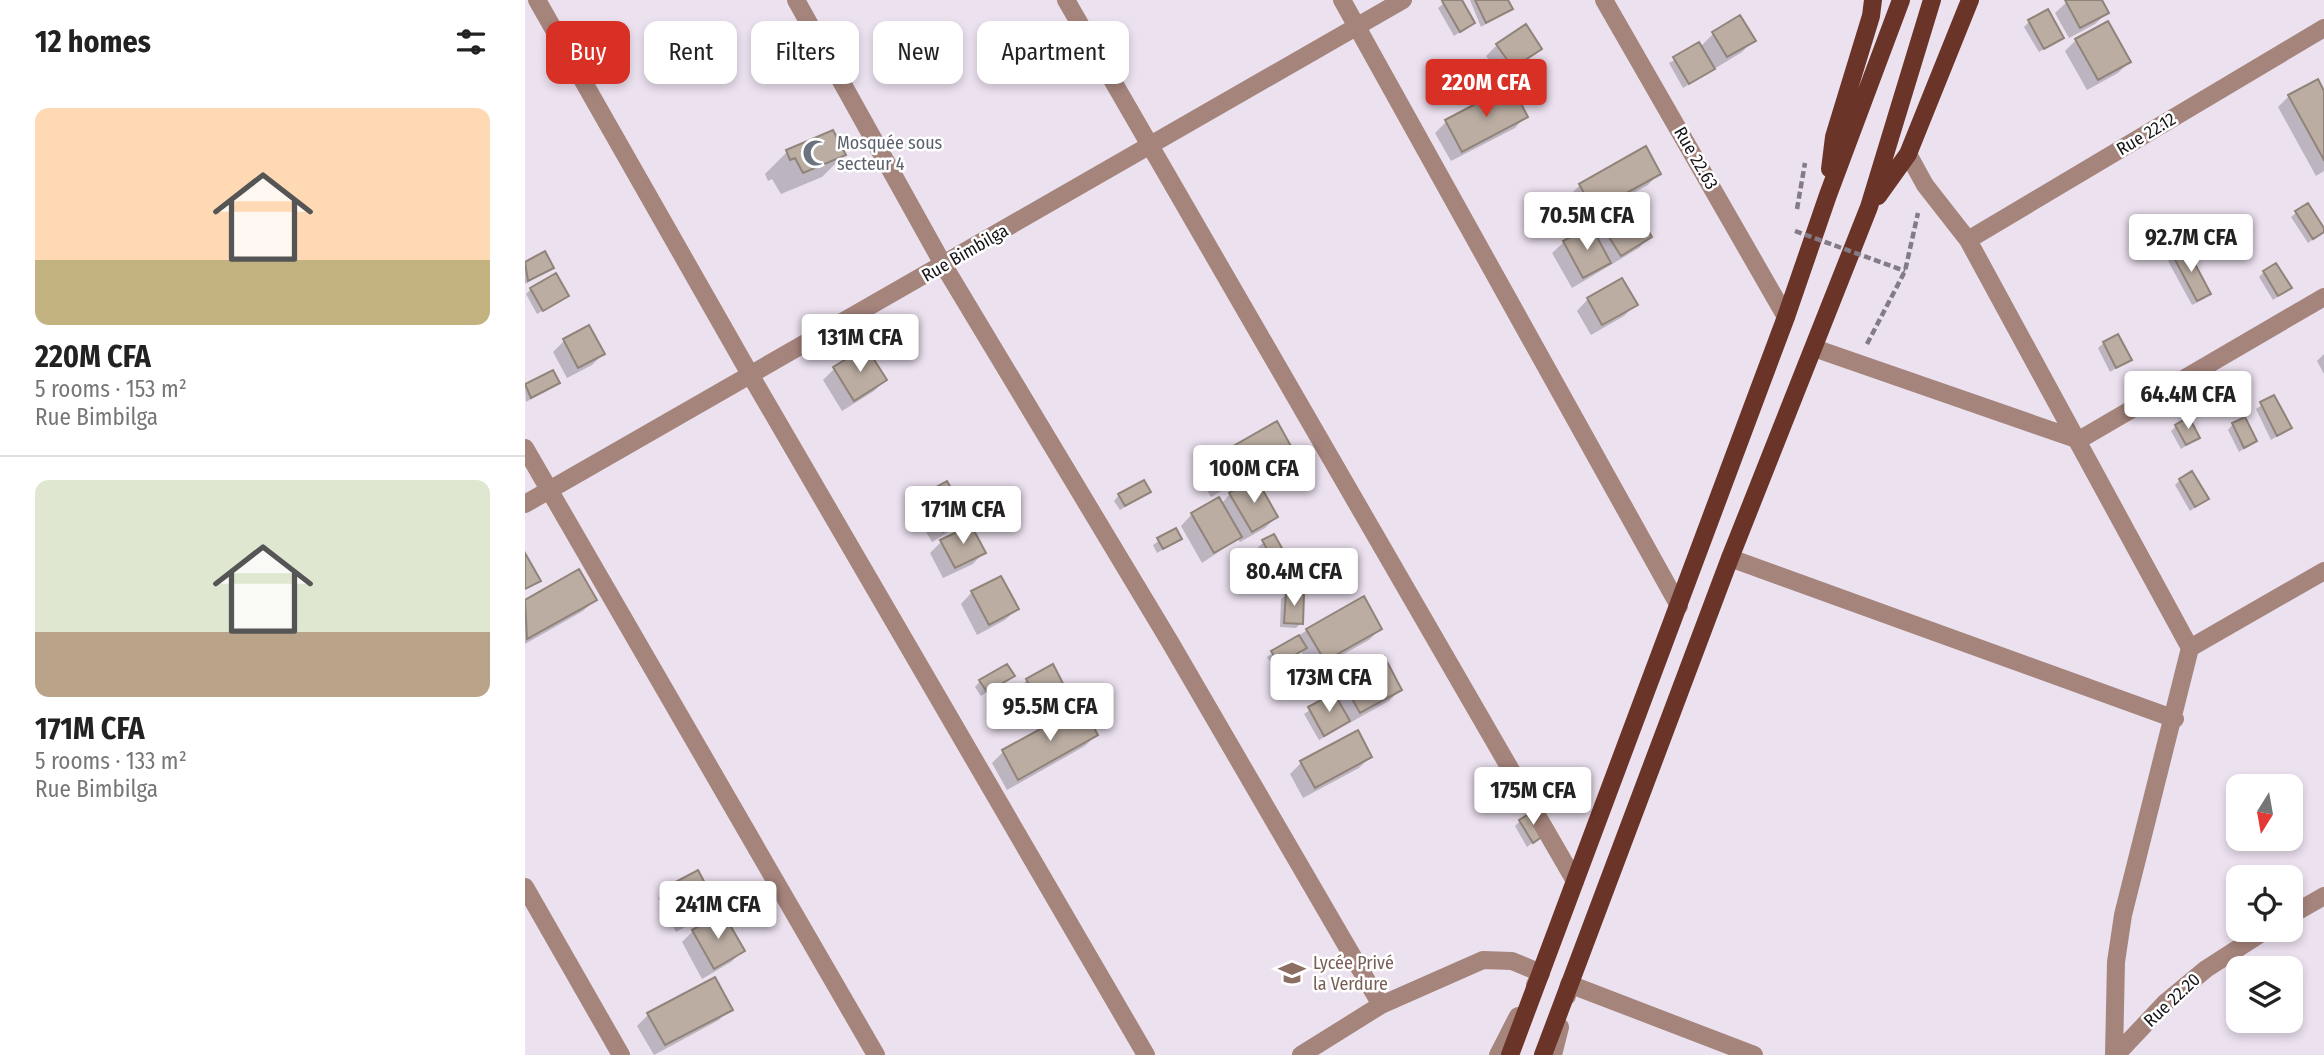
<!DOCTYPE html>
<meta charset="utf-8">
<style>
body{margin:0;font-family:"Fira Sans Condensed",sans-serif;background:#f2f2f2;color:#222;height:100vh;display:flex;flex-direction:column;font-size:26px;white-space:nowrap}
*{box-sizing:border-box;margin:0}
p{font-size:23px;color:#767676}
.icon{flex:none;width:38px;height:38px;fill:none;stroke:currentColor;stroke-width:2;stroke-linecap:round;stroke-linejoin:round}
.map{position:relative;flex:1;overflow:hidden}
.details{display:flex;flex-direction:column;background:#fff;width:525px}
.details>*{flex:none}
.guide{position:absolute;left:21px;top:21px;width:665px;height:63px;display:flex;gap:14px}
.needle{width:46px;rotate:191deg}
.tools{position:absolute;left:1701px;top:774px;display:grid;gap:14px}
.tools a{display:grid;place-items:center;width:77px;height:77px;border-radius:14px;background:#fff;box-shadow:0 4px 10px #0003;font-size:35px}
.price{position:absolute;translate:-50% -60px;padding:0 16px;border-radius:7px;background:#fff;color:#222;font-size:23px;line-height:46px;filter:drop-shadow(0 2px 4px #0008)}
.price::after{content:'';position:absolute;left:50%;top:42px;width:21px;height:16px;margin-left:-10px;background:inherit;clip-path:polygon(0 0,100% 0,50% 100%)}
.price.selected{background:#d93025;color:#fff}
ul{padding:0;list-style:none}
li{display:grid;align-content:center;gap:14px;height:371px;padding:0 35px}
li+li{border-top:2px solid #e0e0e0}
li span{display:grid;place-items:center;height:217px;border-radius:14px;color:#555}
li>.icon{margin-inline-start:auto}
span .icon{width:126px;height:126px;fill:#fffc;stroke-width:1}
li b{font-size:30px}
h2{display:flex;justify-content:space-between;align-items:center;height:84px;padding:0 35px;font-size:30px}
.pill{padding:0 24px;border-radius:14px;background:#fff;box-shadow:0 4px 10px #0003;font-size:24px;line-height:63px}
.pill.selected{background:#d93025;color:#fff}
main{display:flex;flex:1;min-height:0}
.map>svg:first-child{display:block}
.shadow{fill:#0003}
.building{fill:#bbada2;stroke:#908379;stroke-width:2}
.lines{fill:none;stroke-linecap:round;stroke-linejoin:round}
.path{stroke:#837c85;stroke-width:4.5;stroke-dasharray:7 3.5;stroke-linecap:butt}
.minor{stroke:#a5847c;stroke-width:18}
.major{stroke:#6b3428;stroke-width:18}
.path-bridge{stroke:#837c85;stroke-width:4.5;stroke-dasharray:7 3.5;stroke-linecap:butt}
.labels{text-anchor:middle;stroke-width:5;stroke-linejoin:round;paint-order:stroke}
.street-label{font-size:18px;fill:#181519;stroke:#fff}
.worship-label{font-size:18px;fill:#5b616d;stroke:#fff;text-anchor:start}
.education-label{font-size:18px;fill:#785e54;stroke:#fff;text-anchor:start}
</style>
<main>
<section class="details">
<h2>12 homes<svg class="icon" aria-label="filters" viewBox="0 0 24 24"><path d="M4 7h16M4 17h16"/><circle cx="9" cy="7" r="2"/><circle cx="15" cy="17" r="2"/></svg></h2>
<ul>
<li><span style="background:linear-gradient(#ffd9b3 70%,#c2b280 0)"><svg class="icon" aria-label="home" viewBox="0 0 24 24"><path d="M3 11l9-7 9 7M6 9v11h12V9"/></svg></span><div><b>220M CFA</b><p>5 rooms · 153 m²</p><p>Rue Bimbilga</p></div></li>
<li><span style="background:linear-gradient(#dfe7d0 70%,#b9a48a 0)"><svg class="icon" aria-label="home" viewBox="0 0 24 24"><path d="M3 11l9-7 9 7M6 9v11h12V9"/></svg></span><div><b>171M CFA</b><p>5 rooms · 133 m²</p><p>Rue Bimbilga</p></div></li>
</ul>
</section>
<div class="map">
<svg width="1799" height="1055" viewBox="0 0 1799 1055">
<rect width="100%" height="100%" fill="#ece1ef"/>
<path class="shadow" d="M923 0H935L948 23 929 36 913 8Z
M945 0H981L986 9 956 27Z
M1544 0H1575L1582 13 1570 24 1544 38 1530 13Z
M1504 22 1537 38 1514 52 1499 27Z
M1188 34 1229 40 1217 52 1158 88 1144 63 1175 47Z
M1551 40 1604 62 1593 73 1562 90 1540 51Z
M972 45 1015 49 976 78 961 56Z
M1799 94V171L1791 176 1753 107 1764 96Z
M1001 116 990 128 926 161 910 133 922 121Z
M262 152 319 155 297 177 256 194 247 179 243 181 240 174Z
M1134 173 1123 185 1058 221 1044 196 1055 185Z
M1106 206 1125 236 1114 248 1047 288 1027 253 1039 242 1068 233Z
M1772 212 1799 231 1783 243 1766 217Z
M1703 223 1710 236 1678 255 1672 242Z
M19 254 27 268 0 284V264Z
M1648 256 1684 294 1679 299 1667 305 1643 261Z
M1739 272 1764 288 1748 300 1734 277Z
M1096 280 1110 305 1099 316 1066 335 1052 311 1063 299Z
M6 289 42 296 12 314 1 294Z
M39 341 78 354 67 365 42 378 28 352Z
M1579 343 1604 360 1585 372 1573 348Z
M341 349 360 380 349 391 317 411 298 380 309 369Z
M1799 354V374L1792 361Z
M27 372 33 383 1 402 0 386Z
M1749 397 1765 428 1746 440 1731 409Z
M1708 424 1730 441 1714 452 1703 430Z
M1651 426 1673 438 1656 449 1646 431Z
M765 448 754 459 686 497 672 473 683 462Z
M1655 480 1682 499 1665 511 1650 485Z
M421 484 441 518 429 529 407 542 387 508 398 497Z
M624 492 595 510 589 501 594 495Z
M705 494 751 517 740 528 715 542 713 539 677 563 656 526 667 514 696 504Z
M650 530 655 539 632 553 628 545Z
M748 536 765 566 749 577 733 547Z
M416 542 459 552 448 564 418 578 405 553Z
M54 572 70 600 58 611 0 644V602Z
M447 592 492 609 480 620 452 635 436 604Z
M762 594 776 623 771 628 755 627 756 599Z
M855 629 844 640 788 671 776 651 749 668 742 657 782 630Z
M487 676 456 696 450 687 455 681Z
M502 680 545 700 534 711 509 725 491 691Z
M817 681 875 690 864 701 794 740 779 714 808 695 806 692Z
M556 708 571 735 560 746 482 790 467 763 478 752Z
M845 757 834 768 778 798 765 774 776 763Z
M995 821 1019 834 1002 847 990 826Z
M144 887 190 906 179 917 151 932 133 898Z
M168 931 218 951 206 962 177 979 157 942Z
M205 1009 194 1020 129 1055 112 1026 123 1015Z"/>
<path class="building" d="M919 0H937L950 23 935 32 917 1Z
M950 0H983L988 9 961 23Z
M1540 0H1577L1584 13 1555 28Z
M1523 9 1539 38 1519 49 1503 20Z
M1215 15 1231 41 1202 57 1187 32Z
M1583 21 1606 62 1573 80 1550 39Z
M1001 24 1017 49 988 68 971 44Z
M1174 42 1190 69 1164 84 1148 57Z
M1793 79 1799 91V160L1763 95Z
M986 85 1003 117 937 152 920 120Z
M308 130 321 155 278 173 270 158 265 160 261 150Z
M1121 146 1136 174 1069 211 1054 184Z
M1106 203 1127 237 1096 256 1075 223Z
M1783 203 1799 228V232L1788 239 1770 211Z
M1703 221 1712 236 1684 251 1676 235Z
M1066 226 1086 263 1058 278 1038 241Z
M1661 247 1686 294 1672 301 1647 254Z
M20 251 29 268 3 281 0 262Z
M1751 263 1767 288 1753 296 1738 271Z
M31 273 44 296 18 311 5 288Z
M1097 278 1113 305 1077 325 1062 298Z
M64 325 80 354 53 368 38 339Z
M1593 334 1607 360 1591 368 1578 342Z
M341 347 362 380 329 401 308 367Z
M28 370 35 383 6 398 0 384Z
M1749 395 1767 428 1752 436 1735 402Z
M1664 417 1675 438 1661 445 1650 425Z
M1720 417 1732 441 1719 448 1707 423Z
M752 421 767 448 698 487 682 461Z
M1667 471 1684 499 1670 507 1654 479Z
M731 478 753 517 727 532 704 493Z
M619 480 626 492 600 506 593 494Z
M422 481 443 518 418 532 397 495Z
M694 497 717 537 689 553 666 513Z
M446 525 461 553 430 568 415 540Z
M651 528 657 539 638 549 632 538Z
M749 534 767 566 755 573 737 540Z
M0 553 16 581 0 589Z
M54 569 72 600 2 639 0 600Z
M476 576 494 609 464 625 446 591Z
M761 592 779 593 778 624 759 623Z
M839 596 857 629 800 661 781 629Z
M774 635 782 648 754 664 746 651Z
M859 656 877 690 835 713 816 679Z
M482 664 490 676 462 692 454 680Z
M528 664 547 701 521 715 501 679Z
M809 693 825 721 799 736 783 707Z
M557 706 573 735 493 780 477 750Z
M833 730 847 757 790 788 775 761Z
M1007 812 1021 834 1008 843 994 820Z
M173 870 192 906 162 922 143 886Z
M198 913 220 951 189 969 167 930Z
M190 977 208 1010 140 1045 122 1013Z"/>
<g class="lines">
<path class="path" d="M1272 209 1280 163
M1342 344 1380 271 1393 213"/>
<path class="minor" d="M12 0 226 376 621 1055
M271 0 419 266 645 642 856 1005
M541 0 1050 881
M817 0 1154 606
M1079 0 1261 317
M1383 154 1400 185 1443 240 1665 648 1598 915 1591 962 1589 1055
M1443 240 1799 28
M1289 348 1554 440 1799 297
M0 448 351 1055
M0 504 878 0
M1205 558 1650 719
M1665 648 1799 571
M0 887 96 1055
M1766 915 1799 896
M1042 996 1044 984 1229 1055
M776 1055 856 1005 958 960 987 961 1016 973 1010 985
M973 1055 993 1016
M1028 1055 1035 1027
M1591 1055 1640 1003 1681 969 1743 929"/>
<path class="major" d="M1305 169 1309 137 1346 16 1348 0
M1353 196 1383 154 1445 0
M985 1055 1261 317 1303 195 1376 0
M1018 1055 1205 558 1344 207 1407 0"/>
<path class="path-bridge" d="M1270 231 1380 271"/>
</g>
<defs>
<g id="mosque-bare" transform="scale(2.1)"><path d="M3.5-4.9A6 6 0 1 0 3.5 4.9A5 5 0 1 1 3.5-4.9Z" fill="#6b7280" stroke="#fff" stroke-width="2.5" paint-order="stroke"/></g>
<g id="university-bare" transform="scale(2.1)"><path d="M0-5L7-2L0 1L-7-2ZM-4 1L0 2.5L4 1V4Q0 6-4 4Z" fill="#8d6e63" stroke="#fff" stroke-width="2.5" paint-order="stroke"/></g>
</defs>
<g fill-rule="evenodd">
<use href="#mosque-bare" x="291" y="153"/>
<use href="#university-bare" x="767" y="973"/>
</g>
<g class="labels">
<g class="street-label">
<text transform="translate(1621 134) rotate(-31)" y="6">Rue 22.12</text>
<text transform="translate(1171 158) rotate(60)" y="6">Rue 22.63</text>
<text transform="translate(440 253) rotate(-30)" y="6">Rue Bimbilga</text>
<text transform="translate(1647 1000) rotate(-43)" y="6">Rue 22.20</text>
</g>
<g class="worship-label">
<text x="312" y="149">Mosquée sous<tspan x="312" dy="21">secteur 4</tspan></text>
</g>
<g class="education-label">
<text x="788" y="969">Lycée Privé<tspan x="788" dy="21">la Verdure</tspan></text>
</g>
</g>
</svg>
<div class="tools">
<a><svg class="needle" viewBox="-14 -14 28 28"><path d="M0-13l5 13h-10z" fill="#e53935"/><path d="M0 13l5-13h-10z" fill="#767676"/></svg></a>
<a><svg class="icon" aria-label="locate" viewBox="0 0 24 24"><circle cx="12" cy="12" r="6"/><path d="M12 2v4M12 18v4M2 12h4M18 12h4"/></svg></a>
<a><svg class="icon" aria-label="layers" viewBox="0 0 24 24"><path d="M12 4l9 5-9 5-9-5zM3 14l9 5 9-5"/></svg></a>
</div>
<b class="price selected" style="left:961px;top:119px">220M CFA</b>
<b class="price" style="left:1062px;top:252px">70.5M CFA</b>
<b class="price" style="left:1666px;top:274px">92.7M CFA</b>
<b class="price" style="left:335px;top:374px">131M CFA</b>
<b class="price" style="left:1663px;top:431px">64.4M CFA</b>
<b class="price" style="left:729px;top:505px">100M CFA</b>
<b class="price" style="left:438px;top:546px">171M CFA</b>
<b class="price" style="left:769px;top:608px">80.4M CFA</b>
<b class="price" style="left:804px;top:714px">173M CFA</b>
<b class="price" style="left:525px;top:743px">95.5M CFA</b>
<b class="price" style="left:1008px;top:827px">175M CFA</b>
<b class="price" style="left:193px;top:941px">241M CFA</b>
<div class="guide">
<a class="pill selected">Buy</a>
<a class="pill">Rent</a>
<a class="pill">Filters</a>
<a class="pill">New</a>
<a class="pill">Apartment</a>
</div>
</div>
</main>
